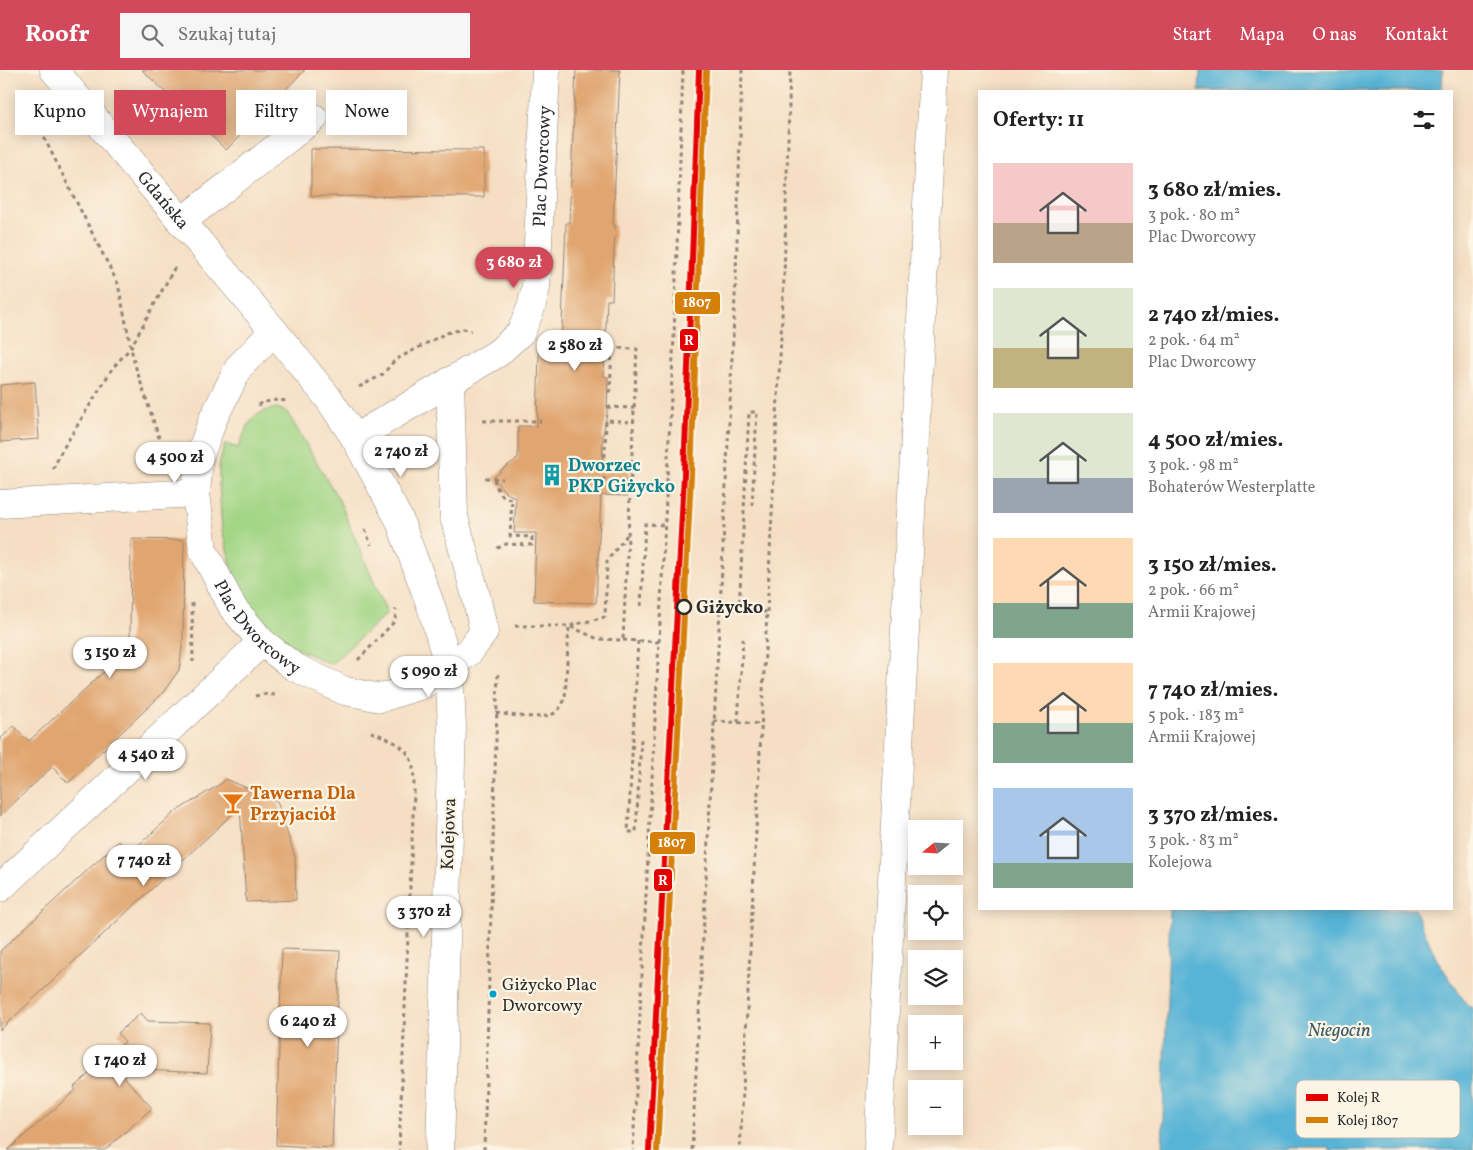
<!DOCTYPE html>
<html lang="pl">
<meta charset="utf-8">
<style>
body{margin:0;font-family:Vollkorn,serif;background:#f6f6f6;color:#222;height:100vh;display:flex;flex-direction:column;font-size:19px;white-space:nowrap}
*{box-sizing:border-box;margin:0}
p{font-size:16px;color:#767676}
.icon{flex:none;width:28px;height:28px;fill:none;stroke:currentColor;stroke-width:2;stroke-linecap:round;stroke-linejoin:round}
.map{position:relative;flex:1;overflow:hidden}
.side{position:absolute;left:978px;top:20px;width:475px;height:820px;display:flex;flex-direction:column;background:#fff;border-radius:0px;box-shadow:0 2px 12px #0003}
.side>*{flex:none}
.guide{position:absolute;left:15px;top:20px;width:475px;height:45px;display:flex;gap:10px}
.needle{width:32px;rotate:252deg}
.fabs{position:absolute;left:908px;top:750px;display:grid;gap:10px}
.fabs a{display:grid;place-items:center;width:55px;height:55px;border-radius:0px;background:#fff;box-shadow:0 2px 12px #0003;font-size:25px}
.price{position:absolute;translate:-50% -42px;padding:0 11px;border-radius:18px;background:#fff;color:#222;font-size:16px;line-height:32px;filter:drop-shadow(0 1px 2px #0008)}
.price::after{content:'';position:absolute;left:50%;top:30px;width:15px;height:11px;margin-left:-8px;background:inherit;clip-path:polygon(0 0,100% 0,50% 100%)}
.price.current{background:#d1495b;color:#fff}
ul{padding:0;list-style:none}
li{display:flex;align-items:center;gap:15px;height:125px;padding:0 15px}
li span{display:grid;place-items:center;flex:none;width:140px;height:100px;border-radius:0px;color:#555}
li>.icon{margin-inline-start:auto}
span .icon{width:60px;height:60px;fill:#fffc;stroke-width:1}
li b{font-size:21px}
h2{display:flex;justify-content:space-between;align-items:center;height:60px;padding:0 15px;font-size:21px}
.pill{padding:0 18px;border-radius:0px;background:#fff;box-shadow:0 2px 12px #0003;font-size:18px;line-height:45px}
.pill.current{background:#d1495b;color:#fff}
header{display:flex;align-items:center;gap:30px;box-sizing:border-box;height:70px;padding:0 25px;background:#d1495b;color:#fff}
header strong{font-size:24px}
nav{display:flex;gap:28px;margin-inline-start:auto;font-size:18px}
.search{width:350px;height:45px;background:#f6f6f6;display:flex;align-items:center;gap:12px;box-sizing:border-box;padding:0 18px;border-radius:0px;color:#767676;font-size:19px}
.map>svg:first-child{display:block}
.green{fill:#a2d585;stroke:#668058}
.water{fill:#58b4d6;stroke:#427080}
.building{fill:#e0a570}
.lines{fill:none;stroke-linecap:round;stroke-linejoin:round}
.minor-casing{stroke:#908477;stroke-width:29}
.path{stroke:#908477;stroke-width:3;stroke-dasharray:4 4;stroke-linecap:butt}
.minor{stroke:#fff;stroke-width:28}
.rail-1-casing{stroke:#fcf5e5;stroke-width:10}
.rail-2-casing{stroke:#fcf5e5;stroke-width:10}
.rail-1{stroke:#e50000;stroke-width:6}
.rail-2{stroke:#d58009;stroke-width:6}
.stop-dot{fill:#fcf5e5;stroke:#2b2b2b;stroke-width:2.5}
.bus-dot{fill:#02a3c6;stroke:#fcf5e5;stroke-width:2}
.labels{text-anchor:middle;stroke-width:4.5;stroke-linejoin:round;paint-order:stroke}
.bus-label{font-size:17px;fill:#2b2b2b;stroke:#fcf5e5;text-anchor:start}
.street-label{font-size:18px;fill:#2b2b2b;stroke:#fcf5e5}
.culture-label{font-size:18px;font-weight:bold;fill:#0d838f;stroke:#fcf5e5;text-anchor:start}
.stop-label{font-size:18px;font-weight:bold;fill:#2b2b2b;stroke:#fcf5e5;text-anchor:start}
.food-label{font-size:18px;font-weight:bold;fill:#c56008;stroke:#fcf5e5;text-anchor:start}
.water-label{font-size:19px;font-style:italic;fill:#3b5b67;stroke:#fcf5e5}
.key{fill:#fcf5e5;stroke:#bdb8ad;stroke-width:1}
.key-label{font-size:14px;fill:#2b2b2b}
.line-badge{stroke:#fcf5e5;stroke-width:2}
.badge-label{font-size:14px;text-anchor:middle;font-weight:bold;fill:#fff}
</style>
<header>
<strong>Roofr</strong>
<div class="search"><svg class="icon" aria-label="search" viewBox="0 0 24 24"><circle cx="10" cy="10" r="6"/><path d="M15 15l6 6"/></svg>Szukaj tutaj</div>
<nav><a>Start</a><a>Mapa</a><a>O nas</a><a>Kontakt</a></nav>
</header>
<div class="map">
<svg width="1473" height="1080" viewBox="0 0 1473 1080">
<rect width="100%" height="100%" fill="#fcf5e5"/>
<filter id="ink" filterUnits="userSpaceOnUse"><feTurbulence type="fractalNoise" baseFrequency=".02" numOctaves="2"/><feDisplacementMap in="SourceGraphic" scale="10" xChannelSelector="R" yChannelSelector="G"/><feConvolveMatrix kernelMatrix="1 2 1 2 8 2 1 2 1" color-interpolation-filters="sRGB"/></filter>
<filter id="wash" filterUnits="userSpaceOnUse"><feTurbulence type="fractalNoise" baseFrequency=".0096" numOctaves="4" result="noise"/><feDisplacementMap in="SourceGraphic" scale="20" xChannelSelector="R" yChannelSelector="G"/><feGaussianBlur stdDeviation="1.12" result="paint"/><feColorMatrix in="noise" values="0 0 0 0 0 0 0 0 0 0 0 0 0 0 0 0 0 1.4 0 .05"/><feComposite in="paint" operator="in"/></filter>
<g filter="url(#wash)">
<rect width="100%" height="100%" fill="#f5dec3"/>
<path class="green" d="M277 338 287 342 339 430 387 543 331 594 288 575 266 554 251 534 234 505 222 461 219 414V394L225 374 238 378C248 355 250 342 277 338Z"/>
<path class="water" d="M1200 0H1443L1442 21H1199Z
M1170 839H1415L1436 888 1467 935 1473 937V1080H1330V1078H1289V1080H1162Z"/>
<g id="blocks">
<path class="building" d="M142 0H305L226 80Z
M576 0H620L613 155H615L612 230H607L604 306 608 307 607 344 603 364 602 398H630L628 426 601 425 596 533 534 531 536 463H514L516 428 505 422 493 408 504 398 518 388V356H537L539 280 561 281 566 153H569Z
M311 79 484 80V127L311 126Z
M35 312 39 369 0 372V315Z
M131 469 184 470 183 570 179 600 161 625 68 713 52 697 0 746V669L14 656 29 671 123 584 130 568Z
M226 709 277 731 295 787 296 830 246 832 240 737 0 960V881L119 771 130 783 175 742 222 713Z
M282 879 340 881 332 1078 276 1075Z
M141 943 148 951 210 953 207 1003 117 999 152 1038 105 1080H8L76 1020 74 1017 125 972 118 963Z"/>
</g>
</g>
<g filter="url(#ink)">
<use href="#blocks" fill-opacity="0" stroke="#908477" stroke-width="1"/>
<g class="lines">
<g class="minor-casing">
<g id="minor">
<path id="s1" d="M54 0 274 261 329 329 355 368 399 449 432 539 449 597 452 656 440 1080"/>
<path d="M181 152 314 48"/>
<path id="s2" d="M274 261 239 297 213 349 199 388 196 423 203 480 233 538 262 572 294 597 345 621 381 628 422 615 449 597 469 582 484 562 476 526 454 447 450 311"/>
<path id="s3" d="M355 368 498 283 521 262 531 238 536 217 546 0"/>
<path d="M0 434 196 423"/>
<path d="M0 818 262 572"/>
<path d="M878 1080 934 0"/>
</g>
</g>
<path class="path" d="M30 23V40L118 214 134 292 165 386
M359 317 382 305 395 290 446 263 464 259 471 261
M608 321H610L612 277
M258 335C267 331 278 328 288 332
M607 337 634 338
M483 351H541
M53 399 61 382 112 299 131 277 176 195
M485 408 503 409
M494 409C497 419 500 428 512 429L510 466 532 467V475L506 474 496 479
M601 411 630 412
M604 411 606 350 633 352
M365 459 371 475
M192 533 193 592
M641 536 645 454 665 455
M720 539 736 206 742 0
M739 540 749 342H757L752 435
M767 542 784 208 790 0
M515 556H569L598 569 623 570 637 279 550 275
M623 570 659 572 633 1080
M638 571 628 762H636L641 669
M659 572 674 266 683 0
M358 590 395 551 396 539
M255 626 265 624 276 625
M496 643C511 645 539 650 553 644 559 641 562 635 565 629L569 556 605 547 607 491 627 465
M714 651 762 654
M738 652 743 569
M371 662C388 668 411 677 413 698 414 706 414 714 414 722L399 1080
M484 1080 498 601
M692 1080 720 539 767 542 740 1080"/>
<use href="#minor" class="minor"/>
<g class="rail-1-casing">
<path id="rail-1" d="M649 1080 684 405 699 0"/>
</g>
<g class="rail-2-casing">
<path id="rail-2" d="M657 1080 691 405 706 0"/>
</g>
<use href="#rail-1" class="rail-1"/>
<use href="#rail-2" class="rail-2"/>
</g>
</g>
<defs>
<g id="building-bare" transform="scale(1.725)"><path d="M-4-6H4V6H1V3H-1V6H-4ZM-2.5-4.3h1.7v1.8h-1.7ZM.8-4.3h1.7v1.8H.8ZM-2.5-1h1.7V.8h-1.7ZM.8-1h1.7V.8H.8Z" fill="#0f9aa8" stroke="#fcf5e5" stroke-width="2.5" paint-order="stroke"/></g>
<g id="bar-bare" transform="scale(1.725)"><path d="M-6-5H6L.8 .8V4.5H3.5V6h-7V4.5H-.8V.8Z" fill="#e8710a" stroke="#fcf5e5" stroke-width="2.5" paint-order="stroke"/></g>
</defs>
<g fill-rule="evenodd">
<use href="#building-bare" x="552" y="405"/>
<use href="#bar-bare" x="233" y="733"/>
</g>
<circle class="stop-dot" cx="684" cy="537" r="7"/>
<circle class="bus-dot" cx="493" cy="924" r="4.5"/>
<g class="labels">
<g class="bus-label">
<text x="502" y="920">Giżycko Plac<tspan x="502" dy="21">Dworcowy</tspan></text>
</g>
<g class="street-label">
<text dy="6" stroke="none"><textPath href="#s3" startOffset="366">Plac Dworcowy</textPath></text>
<text dy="6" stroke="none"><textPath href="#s1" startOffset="170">Gdańska</textPath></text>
<text dy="6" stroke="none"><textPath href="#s2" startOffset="338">Plac Dworcowy</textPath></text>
<text transform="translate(448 764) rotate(-88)" y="6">Kolejowa</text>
</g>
<g class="culture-label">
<text x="568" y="401">Dworzec<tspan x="568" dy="21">PKP Giżycko</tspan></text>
</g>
<g class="stop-label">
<text x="696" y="543">Giżycko</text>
</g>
<g class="food-label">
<text x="250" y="729">Tawerna Dla<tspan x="250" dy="21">Przyjaciół</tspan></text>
</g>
<g class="water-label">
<text x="1339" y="966">Niegocin</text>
</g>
</g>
<rect x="1296" y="1010" width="164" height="58" rx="8" class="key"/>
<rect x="1306" y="1024" width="22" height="7" fill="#e50000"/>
<rect x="1306" y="1047" width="22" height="6" fill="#d58009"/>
<g class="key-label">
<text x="1337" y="1032">Kolej R</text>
<text x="1337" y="1055">Kolej 1807</text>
</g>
<g class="line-badge">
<rect x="674" y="221" width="47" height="24" rx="5" fill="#d58009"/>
<rect x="679" y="258" width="20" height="24" rx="5" fill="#e50000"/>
<rect x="649" y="761" width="47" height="24" rx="5" fill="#d58009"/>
<rect x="653" y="798" width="20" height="24" rx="5" fill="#e50000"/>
</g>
<g class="badge-label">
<text x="697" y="237">1807</text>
<text x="689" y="275">R</text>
<text x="672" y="777">1807</text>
<text x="663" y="815">R</text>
</g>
</svg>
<div class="fabs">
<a><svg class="needle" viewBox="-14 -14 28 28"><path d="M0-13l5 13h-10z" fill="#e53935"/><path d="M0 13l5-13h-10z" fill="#767676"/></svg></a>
<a><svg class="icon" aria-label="locate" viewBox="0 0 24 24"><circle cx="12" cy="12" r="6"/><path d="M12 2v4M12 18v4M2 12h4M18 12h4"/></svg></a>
<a><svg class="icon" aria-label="layers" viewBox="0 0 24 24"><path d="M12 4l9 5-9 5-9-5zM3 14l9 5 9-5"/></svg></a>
<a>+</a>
<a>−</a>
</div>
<b class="price current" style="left:514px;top:219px">3 680 zł</b>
<b class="price" style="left:575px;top:302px">2 580 zł</b>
<b class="price" style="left:401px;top:408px">2 740 zł</b>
<b class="price" style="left:175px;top:414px">4 500 zł</b>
<b class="price" style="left:110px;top:609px">3 150 zł</b>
<b class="price" style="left:429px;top:628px">5 090 zł</b>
<b class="price" style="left:146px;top:711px">4 540 zł</b>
<b class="price" style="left:144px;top:817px">7 740 zł</b>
<b class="price" style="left:424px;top:868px">3 370 zł</b>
<b class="price" style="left:308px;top:978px">6 240 zł</b>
<b class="price" style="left:120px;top:1017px">1 740 zł</b>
<div class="guide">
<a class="pill">Kupno</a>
<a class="pill current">Wynajem</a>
<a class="pill">Filtry</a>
<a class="pill">Nowe</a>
</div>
<section class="side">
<h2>Oferty: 11<svg class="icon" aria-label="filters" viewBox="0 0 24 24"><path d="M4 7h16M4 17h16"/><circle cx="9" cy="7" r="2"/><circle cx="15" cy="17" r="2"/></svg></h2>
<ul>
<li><span style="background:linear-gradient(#f6c9c9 60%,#b9a48a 0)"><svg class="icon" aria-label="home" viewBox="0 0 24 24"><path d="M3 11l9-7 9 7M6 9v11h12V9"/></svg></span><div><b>3 680 zł/mies.</b><p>3 pok. · 80 m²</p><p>Plac Dworcowy</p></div></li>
<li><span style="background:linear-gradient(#dfe7d0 60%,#c2b280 0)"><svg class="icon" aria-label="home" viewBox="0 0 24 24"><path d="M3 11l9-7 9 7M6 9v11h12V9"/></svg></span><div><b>2 740 zł/mies.</b><p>2 pok. · 64 m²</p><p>Plac Dworcowy</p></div></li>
<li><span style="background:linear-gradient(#dfe7d0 65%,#9aa5b1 0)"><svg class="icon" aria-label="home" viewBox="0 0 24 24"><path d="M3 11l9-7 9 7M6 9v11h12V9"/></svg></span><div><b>4 500 zł/mies.</b><p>3 pok. · 98 m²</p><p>Bohaterów Westerplatte</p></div></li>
<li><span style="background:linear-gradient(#ffd9b3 65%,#7fa58c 0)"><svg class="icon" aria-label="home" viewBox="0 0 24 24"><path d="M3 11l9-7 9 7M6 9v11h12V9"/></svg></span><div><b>3 150 zł/mies.</b><p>2 pok. · 66 m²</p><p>Armii Krajowej</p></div></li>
<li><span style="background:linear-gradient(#ffd9b3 60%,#7fa58c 0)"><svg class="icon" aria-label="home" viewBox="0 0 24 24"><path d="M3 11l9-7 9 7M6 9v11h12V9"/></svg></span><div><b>7 740 zł/mies.</b><p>5 pok. · 183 m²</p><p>Armii Krajowej</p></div></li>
<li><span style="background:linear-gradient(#a9c7e8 75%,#7fa58c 0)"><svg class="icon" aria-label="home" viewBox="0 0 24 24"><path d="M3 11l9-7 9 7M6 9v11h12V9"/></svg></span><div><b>3 370 zł/mies.</b><p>3 pok. · 83 m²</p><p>Kolejowa</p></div></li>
</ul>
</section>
</div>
